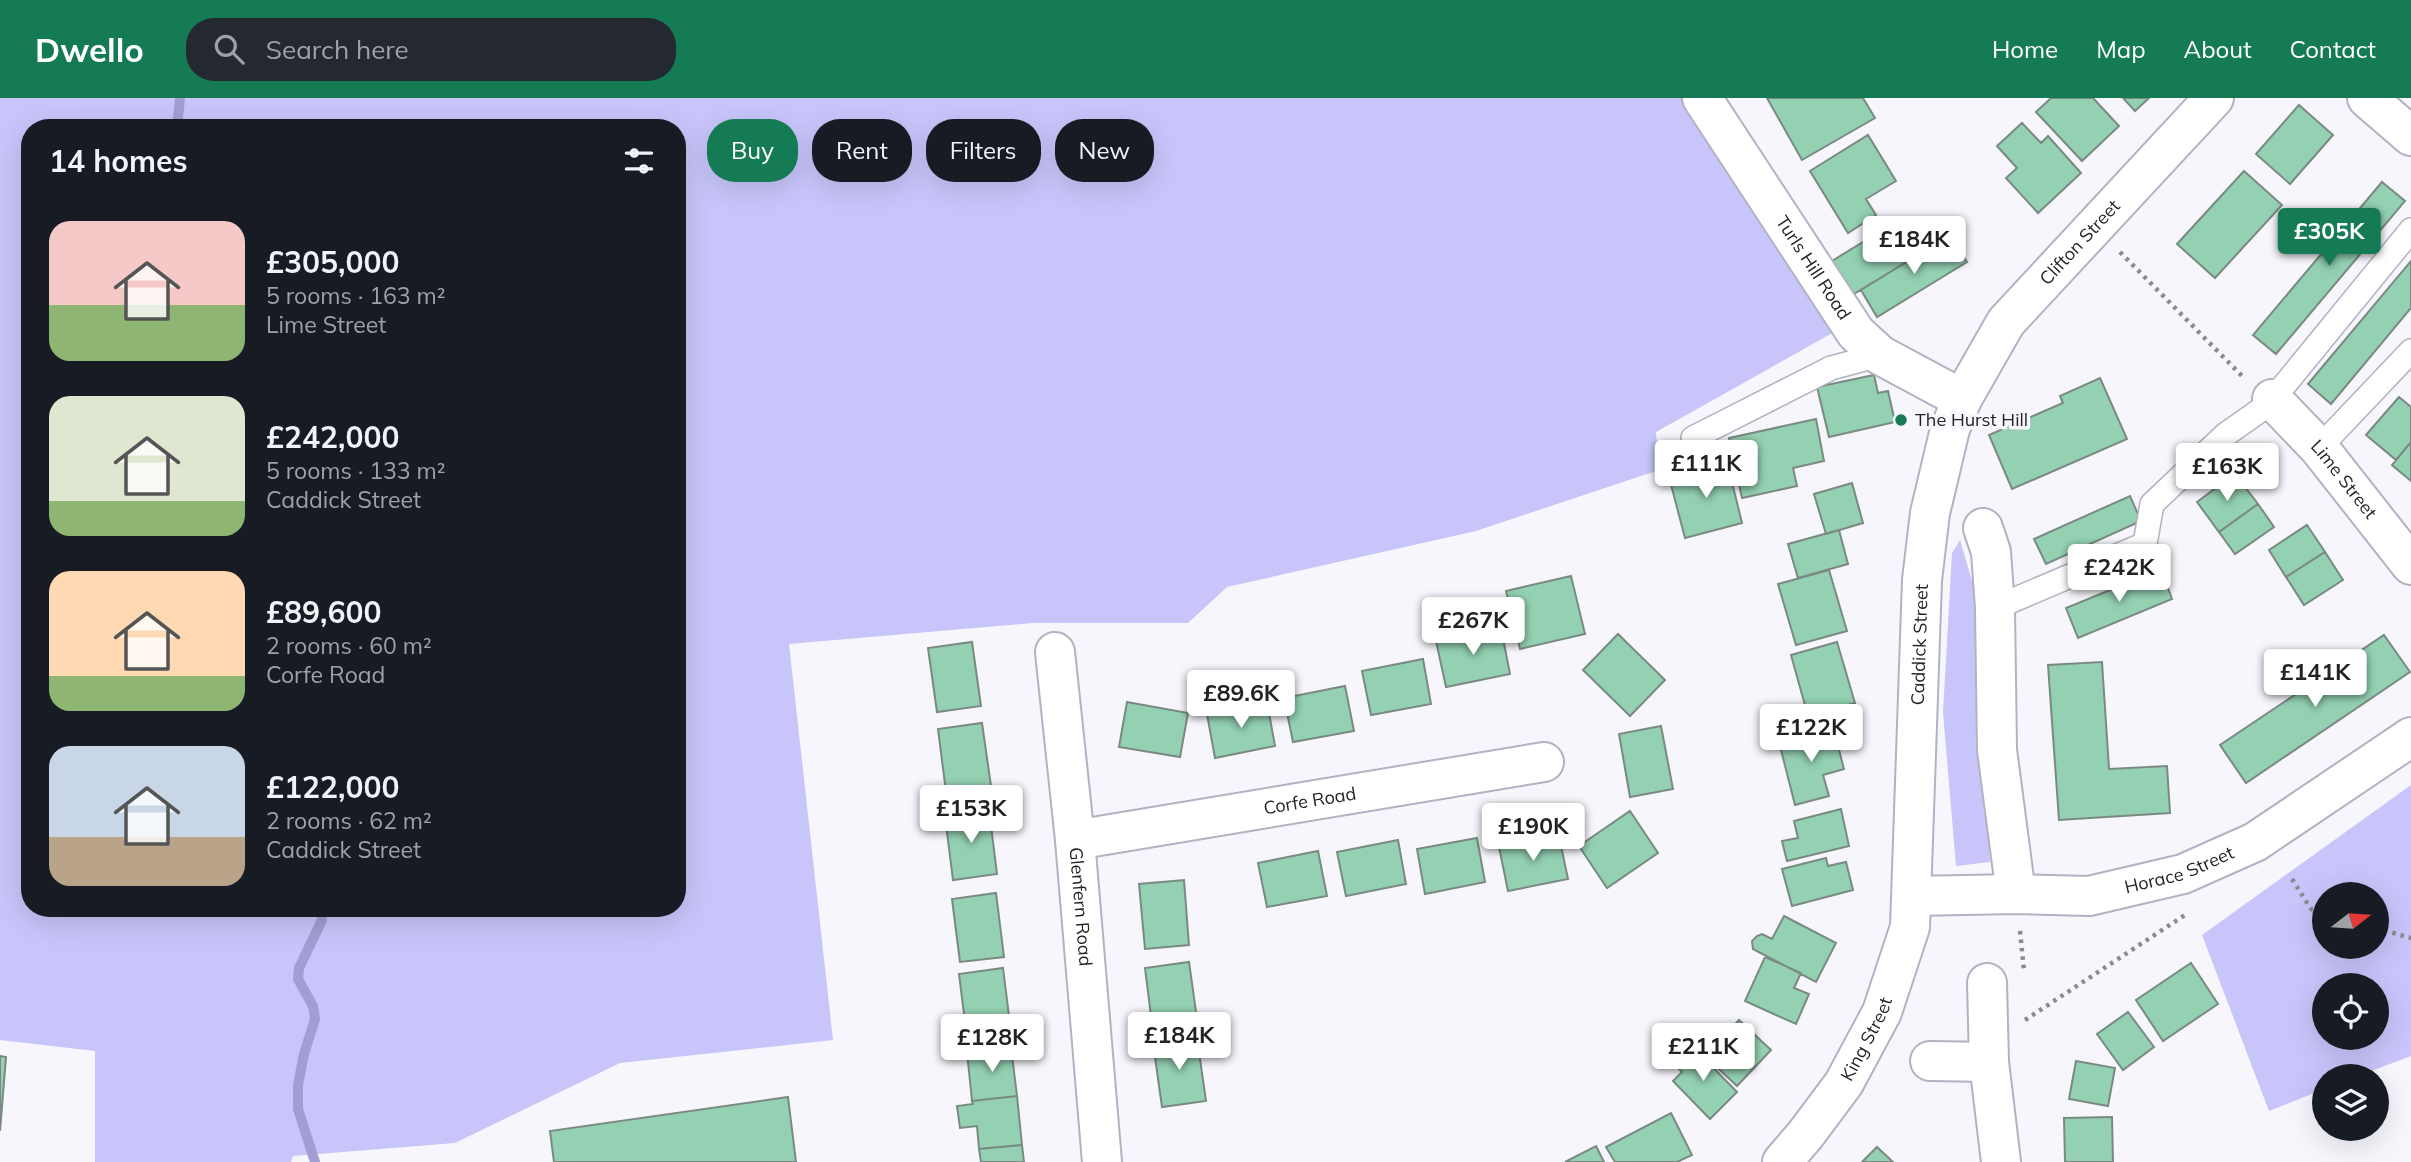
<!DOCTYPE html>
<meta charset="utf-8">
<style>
body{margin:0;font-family:Mulish,sans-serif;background:#242831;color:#f1f3f6;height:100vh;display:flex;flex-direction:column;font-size:26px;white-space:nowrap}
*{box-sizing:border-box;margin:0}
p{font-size:23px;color:#9ea1a6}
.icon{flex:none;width:38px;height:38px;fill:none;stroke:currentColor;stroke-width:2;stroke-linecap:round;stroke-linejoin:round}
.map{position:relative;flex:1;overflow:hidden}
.side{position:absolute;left:21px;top:21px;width:665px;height:798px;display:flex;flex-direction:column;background:#171b24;border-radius:28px;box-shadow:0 7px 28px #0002}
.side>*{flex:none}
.banner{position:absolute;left:707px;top:21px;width:665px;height:63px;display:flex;gap:14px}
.needle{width:46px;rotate:73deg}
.buttons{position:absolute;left:2312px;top:784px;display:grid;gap:14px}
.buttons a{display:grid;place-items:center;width:77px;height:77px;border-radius:50%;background:#171b24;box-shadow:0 7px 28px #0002;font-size:35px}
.price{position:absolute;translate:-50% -60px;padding:0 16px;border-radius:7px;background:#fff;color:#222;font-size:23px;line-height:46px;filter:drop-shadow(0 2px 4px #0008)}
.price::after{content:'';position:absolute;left:50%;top:42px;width:21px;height:16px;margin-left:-10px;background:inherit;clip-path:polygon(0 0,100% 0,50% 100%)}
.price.on{background:#147b55;color:#fff}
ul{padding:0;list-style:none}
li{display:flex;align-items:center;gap:21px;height:175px;padding:0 28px}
li span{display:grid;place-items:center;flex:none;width:196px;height:140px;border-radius:21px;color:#555}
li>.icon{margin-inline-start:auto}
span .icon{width:84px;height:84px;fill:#fffc;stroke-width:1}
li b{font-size:30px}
h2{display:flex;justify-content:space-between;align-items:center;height:84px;padding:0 28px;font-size:30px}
.tag{padding:0 24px;border-radius:28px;background:#171b24;box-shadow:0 7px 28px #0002;font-size:24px;line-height:63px}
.tag.on{background:#147b55;color:#fff}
header{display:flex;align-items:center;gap:42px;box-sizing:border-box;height:98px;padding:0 35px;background:#147b55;color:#fff}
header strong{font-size:33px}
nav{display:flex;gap:38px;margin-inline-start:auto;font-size:24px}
.search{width:490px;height:63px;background:#242831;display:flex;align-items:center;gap:18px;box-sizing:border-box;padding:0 24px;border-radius:28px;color:#9ea1a6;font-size:26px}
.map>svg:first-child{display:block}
.green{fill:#c7c5fa;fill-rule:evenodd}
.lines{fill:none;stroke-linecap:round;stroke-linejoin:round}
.stream{stroke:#a29ed3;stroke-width:10}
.building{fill:#94d1b2;stroke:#7a8a82;stroke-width:2}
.lane-casing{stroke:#b2b2c2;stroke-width:26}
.street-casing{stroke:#b2b2c2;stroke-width:42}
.secondary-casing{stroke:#b2b2c2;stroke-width:42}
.path{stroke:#8a8a90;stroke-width:4.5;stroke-dasharray:3.5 5;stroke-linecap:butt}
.lane{stroke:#fff;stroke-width:23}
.street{stroke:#fff;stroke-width:38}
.secondary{stroke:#fff;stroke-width:38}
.poi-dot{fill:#147b55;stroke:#f6f6fc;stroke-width:2.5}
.labels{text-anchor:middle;stroke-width:7;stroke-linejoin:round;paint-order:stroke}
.street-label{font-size:18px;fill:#24232a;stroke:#f6f6fc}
.poi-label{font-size:18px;fill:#24232a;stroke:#f6f6fc;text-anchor:start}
</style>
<header>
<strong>Dwello</strong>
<div class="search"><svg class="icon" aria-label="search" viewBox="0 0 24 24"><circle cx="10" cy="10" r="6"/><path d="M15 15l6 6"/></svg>Search here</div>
<nav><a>Home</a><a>Map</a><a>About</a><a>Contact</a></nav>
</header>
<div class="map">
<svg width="2411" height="1064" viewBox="0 0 2411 1064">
<rect width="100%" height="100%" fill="#f6f6fc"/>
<path class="green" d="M0 0H1692L1836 233 1656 334 1659 372 1476 433 1227 489 1188 525H1032L789 546 833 942 620 965 455 1045 293 1058 291 1064H95V953L0 942ZM30 30H677V810H30Z
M1960 442 1977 500 1990 764 1956 768 1943 614 1952 455Z
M2411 687V958L2358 978H2324V991L2269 1013 2202 837ZM2324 796H2376V849H2324ZM2376 887V940H2324V887Z"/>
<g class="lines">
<path class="stream" d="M177 30 180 0
M315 1064 298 1011V987L304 956 315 921 313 908 298 881 299 870 322 822 321 810"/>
</g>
<path class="building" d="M1767 0H1863L1875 20 1802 62Z
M2051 0H2093L2119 28 2082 63 2036 14Z
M2123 0H2149L2135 13Z
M2299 7 2333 37 2290 86 2256 56Z
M2022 25 2041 45 2048 38 2081 75 2038 115 2006 80 2017 70 1997 48Z
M1868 37 1896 83 1866 101 1876 117 1848 135 1810 73Z
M2244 73 2282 107 2215 180 2177 146Z
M2382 84 2405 103 2276 256 2253 237Z
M1884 131 1905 165 1852 197 1832 163Z
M1950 137 1967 164 1877 219 1861 192Z
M2411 163V210L2331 306 2308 286Z
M1874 277 1878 295 1888 293 1895 324 1829 339 1817 289Z
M2100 280 2127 341 2012 391 1989 337 2063 305 2060 298Z
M2399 299 2411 309V344L2396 362 2366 337Z
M1816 321 1824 363 1793 370 1797 388 1742 400 1729 340Z
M2411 344V383L2392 367Z
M1727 364 1742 425 1685 440 1669 379Z
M2235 376 2258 406 2219 434 2197 404Z
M1852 385 1863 425 1826 436 1814 396Z
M2130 398 2141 423 2046 466 2034 441Z
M2258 406 2274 429 2235 456 2219 434Z
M2307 427 2325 454 2286 479 2269 452Z
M1839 432 1848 466 1798 480 1788 446Z
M2325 454 2343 482 2304 507 2286 479Z
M2161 471 2172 501 2078 540 2066 510Z
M1829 472 1847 533 1796 547 1778 486Z
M1571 478 1585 536 1520 551 1506 493Z
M1501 530 1510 576 1446 589 1436 543Z
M1618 536 1665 582 1630 618 1583 572Z
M2384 537 2410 574 2246 685 2220 647Z
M972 544 981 608 937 614 928 550Z
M1837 544 1855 605 1808 618 1791 557Z
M1423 561 1431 606 1371 617 1362 573Z
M2102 564 2109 671 2167 668 2170 715 2059 722 2048 567Z
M1345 588 1354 633 1293 644 1284 600Z
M1127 604 1188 615 1180 659 1119 649Z
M1267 604 1275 648 1215 660 1207 616Z
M982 625 991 688 946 694 938 631Z
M1661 628 1673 691 1630 699 1619 636Z
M1833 629 1844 671 1823 677 1829 698 1795 707 1779 644Z
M1841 711 1849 748 1787 763 1782 743 1798 740 1794 723Z
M989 712 997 776 953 782 945 718Z
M1630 713 1658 755 1607 790 1579 748Z
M1559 738 1568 781 1508 793 1499 749Z
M1477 740 1485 784 1425 796 1417 751Z
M1398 742 1406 786 1346 798 1337 754Z
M1318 753 1327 798 1267 809 1258 765Z
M1826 760 1828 768 1846 764 1853 792 1792 808 1782 771Z
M1184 782 1189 847 1145 851 1139 786Z
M996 795 1004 859 960 864 952 801Z
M1784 818 1836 845 1816 884 1753 851 1752 843 1757 838 1762 836 1772 841Z
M1765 859 1801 875 1794 890 1809 896 1796 926 1745 903Z
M1189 864 1198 928 1153 934 1145 870Z
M2191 865 2218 906 2163 943 2136 902Z
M1003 870 1011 934 967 940 959 876Z
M2128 914 2154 949 2123 972 2097 936Z
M1739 922 1771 952 1737 988 1705 958Z
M1197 940 1206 1003 1162 1009 1153 945Z
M1011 949 1017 998 972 1003 967 954Z
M1687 951 1696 952 1737 994 1710 1021 1673 983 1682 974 1676 968 1677 959Z
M0 958 6 959 0 1033Z
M2076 963 2115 970 2108 1008 2069 1001Z
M1017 998 1022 1047 979 1051 977 1028 960 1030 957 1008 973 1006 972 1003Z
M788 999 796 1064H554L550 1033Z
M1671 1015 1692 1057 1677 1064H1615L1606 1049Z
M2112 1019 2113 1064H2065L2064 1020Z
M1022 1047 1024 1064H981L979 1051Z
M1596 1048 1604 1064H1565Z
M1877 1049 1893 1064H1862Z"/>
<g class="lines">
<g class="lane-casing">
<path id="lane" d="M1693 340 1831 270 1880 257
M2319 350 2411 253
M1995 510 2145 446 2152 406 2225 337 2269 306 2411 132"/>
</g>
<g class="street-casing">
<g id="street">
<path id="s1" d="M1702 0 1856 235 1880 257 1962 301"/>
<path d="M2367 0 2411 38"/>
<path id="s2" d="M2272 301 2319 350 2411 467"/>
<path d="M1983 430 1991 454 1995 510 1997 652 2016 796"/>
<path id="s3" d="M1055 554 1075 742 1102 1064"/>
<path id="s4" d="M1075 742 1544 664"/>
<path id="s5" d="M1912 798 2016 796 2089 798 2183 776 2255 744 2411 639"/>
<path d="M1987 885 1989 964 2001 1064"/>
<path d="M1930 963 1989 964"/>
</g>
</g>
<g class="secondary-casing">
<g id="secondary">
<path id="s6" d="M1782 1064 1806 1036 1844 985 1882 914 1910 829 1922 482 1930 415 1950 331 1962 301 2006 224 2214 0"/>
</g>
</g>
<path class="path" d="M2120 154 2244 280
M2292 781 2311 811 2324 815
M2376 830 2411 840
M2020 833 2024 873
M2025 922 2185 817"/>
<use href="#lane" class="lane"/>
<use href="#street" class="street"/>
<use href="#secondary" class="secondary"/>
</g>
<circle class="poi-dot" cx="1901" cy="322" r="7"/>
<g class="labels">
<g class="street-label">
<text dy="6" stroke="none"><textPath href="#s6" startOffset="1001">Clifton Street</textPath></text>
<text dy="6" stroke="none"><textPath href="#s1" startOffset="203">Turls Hill Road</textPath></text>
<text dy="6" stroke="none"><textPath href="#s2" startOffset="108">Lime Street</textPath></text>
<text dy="6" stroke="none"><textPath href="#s6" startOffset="553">Caddick Street</textPath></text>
<text dy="6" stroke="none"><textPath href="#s4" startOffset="238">Corfe Road</textPath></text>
<text dy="6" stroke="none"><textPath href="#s5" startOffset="271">Horace Street</textPath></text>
<text dy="6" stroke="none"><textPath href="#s3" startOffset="256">Glenfern Road</textPath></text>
<text dy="6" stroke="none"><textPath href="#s6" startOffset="150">King Street</textPath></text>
</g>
<g class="poi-label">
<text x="1915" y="328">The Hurst Hill</text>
</g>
</g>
</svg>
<div class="buttons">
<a><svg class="needle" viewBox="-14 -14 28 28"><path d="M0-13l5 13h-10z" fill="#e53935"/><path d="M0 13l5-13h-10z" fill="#9ea1a6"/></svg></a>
<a><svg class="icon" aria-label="locate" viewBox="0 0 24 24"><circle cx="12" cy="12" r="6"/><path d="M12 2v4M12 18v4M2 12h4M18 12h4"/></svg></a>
<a><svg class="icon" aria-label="layers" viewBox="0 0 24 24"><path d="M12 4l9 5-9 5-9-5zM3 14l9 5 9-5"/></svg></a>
</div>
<b class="price on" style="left:2329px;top:170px">£305K</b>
<b class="price" style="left:1914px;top:178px">£184K</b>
<b class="price" style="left:1706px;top:402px">£111K</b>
<b class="price" style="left:2227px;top:405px">£163K</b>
<b class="price" style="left:2119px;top:506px">£242K</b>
<b class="price" style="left:1473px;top:559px">£267K</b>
<b class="price" style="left:2315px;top:611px">£141K</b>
<b class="price" style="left:1241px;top:632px">£89.6K</b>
<b class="price" style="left:1811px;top:666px">£122K</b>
<b class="price" style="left:971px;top:747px">£153K</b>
<b class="price" style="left:1533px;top:765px">£190K</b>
<b class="price" style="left:1179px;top:974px">£184K</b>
<b class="price" style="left:992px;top:976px">£128K</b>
<b class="price" style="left:1703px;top:985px">£211K</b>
<div class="banner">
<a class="tag on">Buy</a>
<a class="tag">Rent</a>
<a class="tag">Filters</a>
<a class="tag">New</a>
</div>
<section class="side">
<h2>14 homes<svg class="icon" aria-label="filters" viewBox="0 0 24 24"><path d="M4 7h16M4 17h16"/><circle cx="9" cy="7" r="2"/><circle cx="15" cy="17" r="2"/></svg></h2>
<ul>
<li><span style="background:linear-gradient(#f6c9c9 60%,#8fb573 0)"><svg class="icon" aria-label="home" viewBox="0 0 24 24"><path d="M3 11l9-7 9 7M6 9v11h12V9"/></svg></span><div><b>£305,000</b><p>5 rooms · 163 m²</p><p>Lime Street</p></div></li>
<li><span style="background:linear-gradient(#dfe7d0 75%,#8fb573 0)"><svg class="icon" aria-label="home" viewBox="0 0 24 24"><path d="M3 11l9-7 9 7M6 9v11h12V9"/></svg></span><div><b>£242,000</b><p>5 rooms · 133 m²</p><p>Caddick Street</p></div></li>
<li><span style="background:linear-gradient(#ffd9b3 75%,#8fb573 0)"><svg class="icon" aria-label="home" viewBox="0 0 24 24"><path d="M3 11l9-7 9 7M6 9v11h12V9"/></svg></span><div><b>£89,600</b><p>2 rooms · 60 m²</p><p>Corfe Road</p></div></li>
<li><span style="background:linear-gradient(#c9d6e8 65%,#b9a48a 0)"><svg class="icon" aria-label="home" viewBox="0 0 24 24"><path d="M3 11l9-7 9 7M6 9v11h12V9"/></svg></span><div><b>£122,000</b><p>2 rooms · 62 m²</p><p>Caddick Street</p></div></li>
</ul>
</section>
</div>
